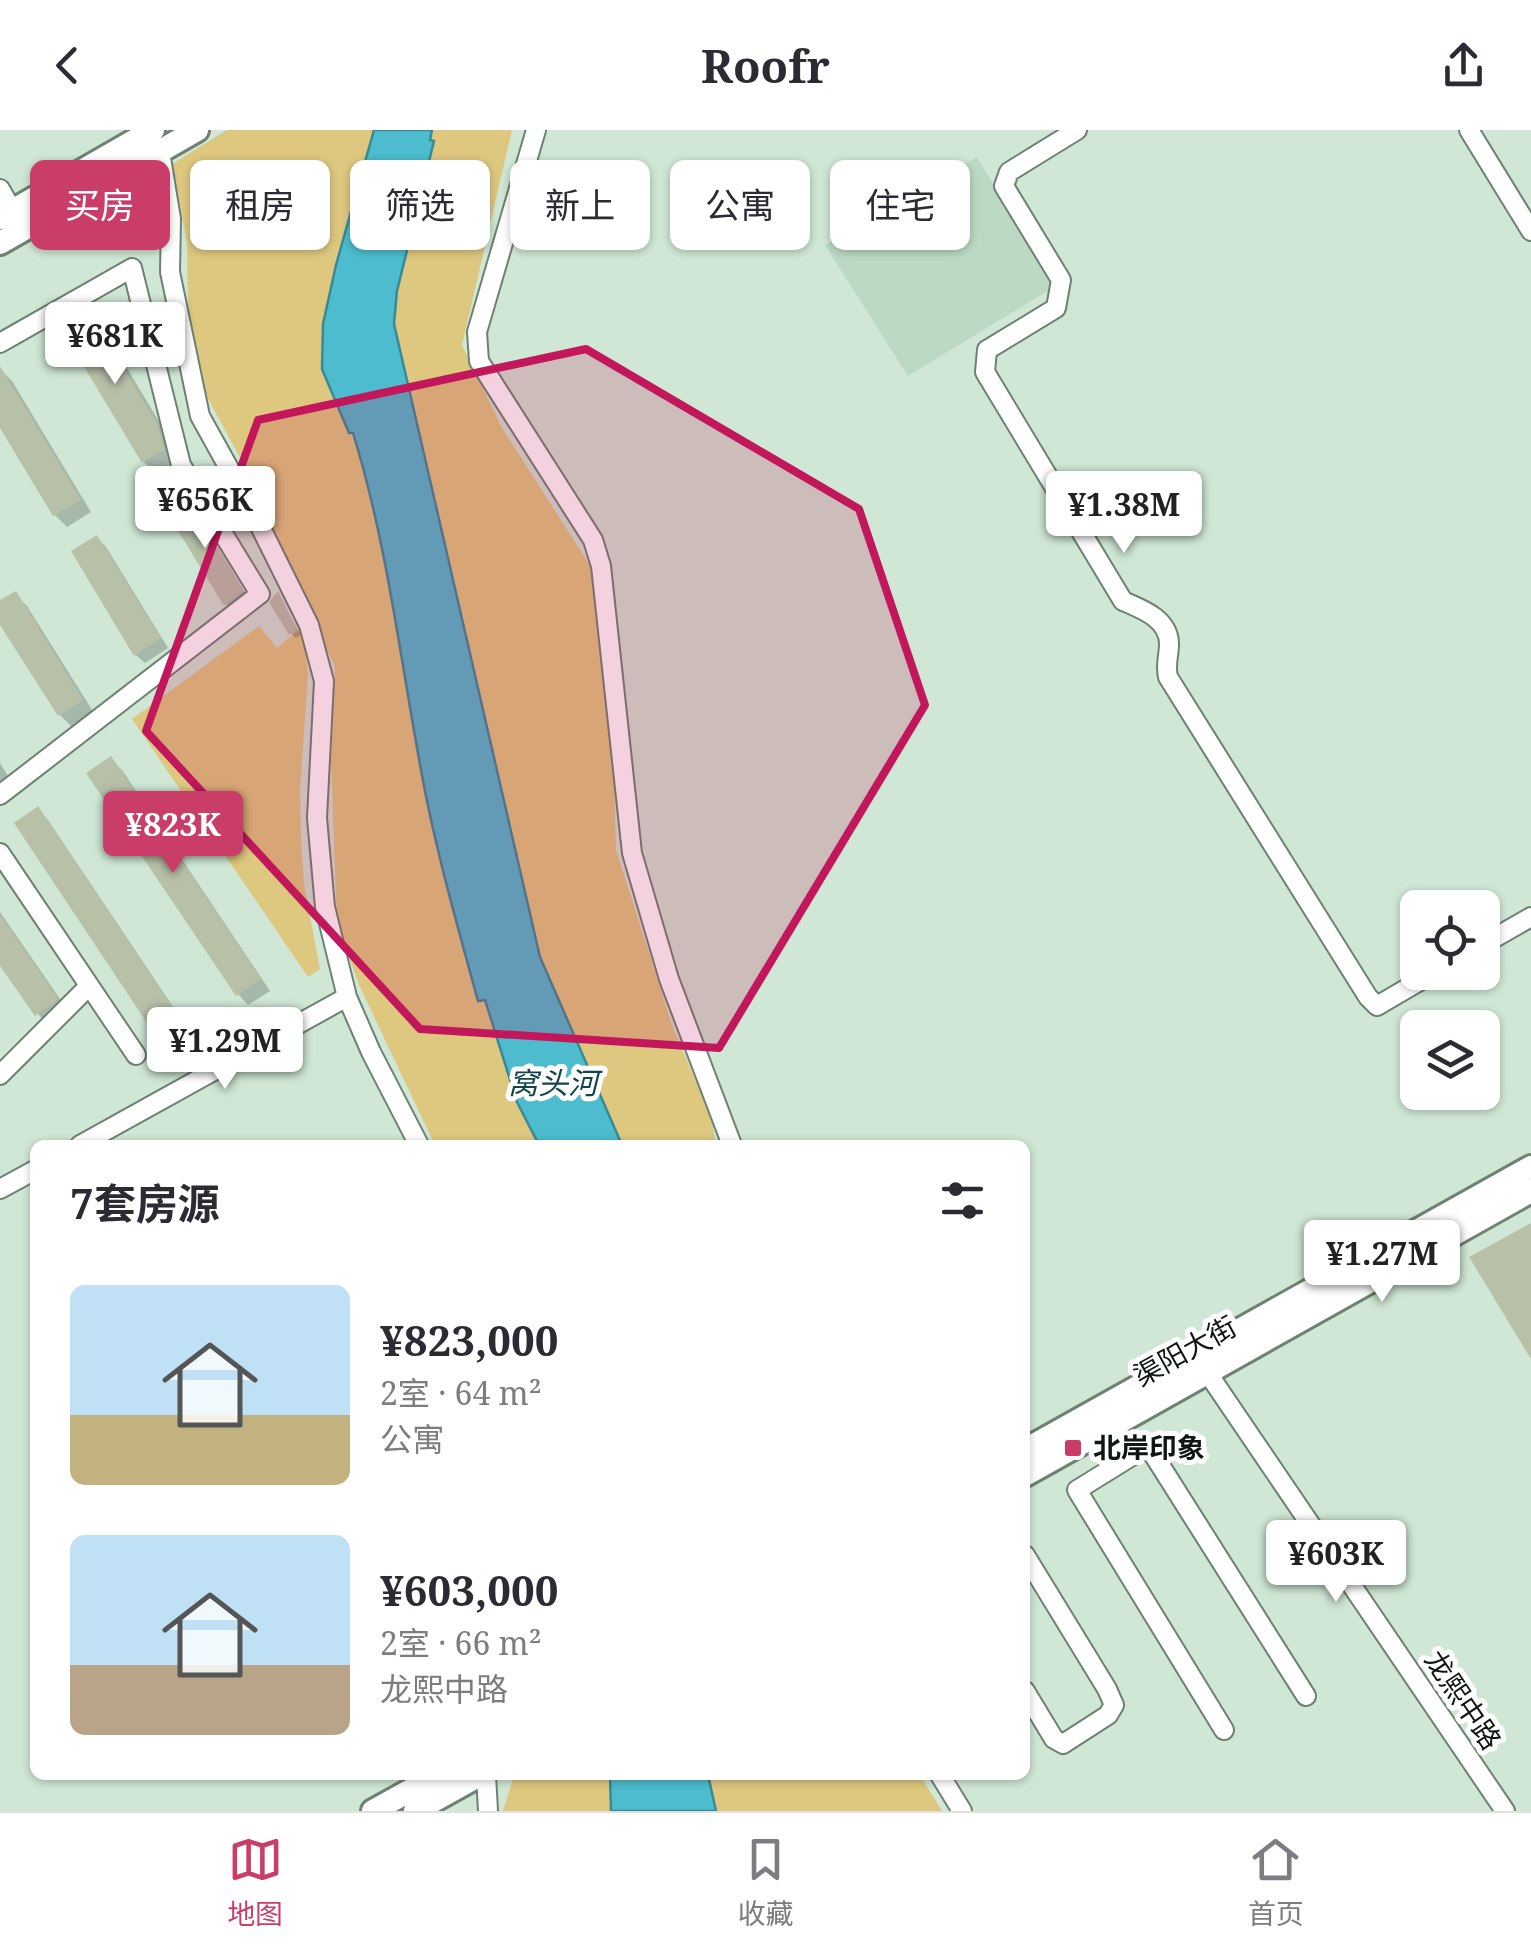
<!DOCTYPE html>
<html lang="zh">
<meta charset="utf-8">
<style>
body{margin:0;font-family:"Noto Serif","Noto Sans SC",serif;background:#f2f2f3;color:#2b2b33;height:100vh;display:flex;flex-direction:column;font-size:38px;white-space:nowrap}
*{box-sizing:border-box;margin:0}
p{font-size:32px;color:#7c7c81}
.icon{flex:none;width:55px;height:55px;fill:none;stroke:currentColor;stroke-width:2;stroke-linecap:round;stroke-linejoin:round}
.map{position:relative;flex:1;overflow:hidden}
.panel{position:absolute;left:30px;top:1010px;width:1000px;height:640px;display:flex;flex-direction:column;background:#fff;border-radius:15px;box-shadow:0 2px 8px #0004}
.panel>*{flex:none}
.banner{position:absolute;left:30px;top:30px;width:1000px;height:90px;display:flex;gap:20px}
.buttons{position:absolute;left:1400px;top:760px;display:grid;gap:20px}
.buttons a{display:grid;place-items:center;width:100px;height:100px;border-radius:15px;background:#fff;box-shadow:0 2px 8px #0004;font-size:50px}
.price{position:absolute;translate:-50% -85px;padding:0 22px;border-radius:10px;background:#fff;color:#222;font-size:32px;line-height:65px;filter:drop-shadow(0 2px 5px #0008)}
.price::after{content:'';position:absolute;left:50%;top:60px;width:30px;height:22px;margin-left:-15px;background:inherit;clip-path:polygon(0 0,100% 0,50% 100%)}
.price.on{background:#cb3d69;color:#fff}
ul{padding:0;list-style:none}
li{display:flex;align-items:center;gap:30px;height:250px;padding:0 40px}
li span{display:grid;place-items:center;flex:none;width:280px;height:200px;border-radius:15px;color:#555}
li>.icon{margin-inline-start:auto}
span .icon{width:120px;height:120px;fill:#fffc;stroke-width:1}
li b{font-size:42px}
h2{display:flex;justify-content:space-between;align-items:center;height:120px;padding:0 40px;font-size:42px}
.tag{padding:0 35px;border-radius:15px;background:#fff;box-shadow:0 2px 8px #0004;font-size:35px;line-height:90px}
.tag.on{background:#cb3d69;color:#fff}
header{display:flex;justify-content:space-between;align-items:center;height:130px;padding:0 40px;background:#fff;font-size:45px;font-weight:700}
.tabs{display:flex;justify-content:space-around;align-items:center;height:140px;border-top:2px solid #e1e1e2;background:#fff;font-size:28px;color:#7c7c81}
.tabs a{display:grid;justify-items:center;gap:5px}
.tabs .on{color:#cb3d69}
.map>svg:first-child{display:block}
.built{fill:#bcdac3}
.green{fill:#dec87f}
.water{fill:#4cbcce;stroke:#3a8a95;stroke-width:2.5}
.shadow{fill:#0003}
.building{fill:#b8c1a8}
.lines{fill:none;stroke-linecap:round;stroke-linejoin:round}
.minor-casing{stroke:#6d8272;stroke-width:22}
.major-casing{stroke:#6d8272;stroke-width:28}
.minor{stroke:#fff;stroke-width:18}
.major{stroke:#fff;stroke-width:22}
.marked{fill:#c2185b;fill-opacity:0.2;stroke:#c2185b;stroke-width:8;stroke-linejoin:round}
.poi-dot{fill:#cb3d69;stroke:#fff;stroke-width:4}
.labels{text-anchor:middle;stroke-width:10;stroke-linejoin:round;paint-order:stroke}
.street-label{font-size:28px;fill:#0f1711;stroke:#fff}
.poi-label{font-size:28px;font-weight:bold;fill:#0f1711;stroke:#fff;text-anchor:start}
.water-label{font-size:30px;font-style:italic;fill:#13454d;stroke:#fff}
</style>
<header><svg class="icon" aria-label="back" viewBox="0 0 24 24"><path d="M15 5l-7 7 7 7"/></svg>Roofr<svg class="icon" aria-label="share" viewBox="0 0 24 24"><path d="M12 15V3M7 8l5-5 5 5M5 13v7h14v-7"/></svg></header>
<div class="map">
<svg width="1531" height="1681" viewBox="0 0 1531 1681">
<rect width="100%" height="100%" fill="#cfe7d4"/>
<path class="built" d="M977 27 1056 156 908 246 825 115Z"/>
<path class="green" d="M227 0H512L462 215 502 298 591 437 613 610 616 720 673 898 711 986 716 1015H435L359 855 337 794 331 630 335 537 244 335 206 265 188 185 187 113 172 34Z
M259 496 277 518 303 496 308 545 300 660 301 709 304 754 320 839 308 847 132 589Z
M514 1645H920L942 1681H503Z"/>
<path class="water" d="M374 0H432L430 10 434 11 397 161 394 194 540 827 622 1015H539L517 972 485 870 478 871C457 794 435 718 421 640 400 527 387 413 353 303H349L322 239 323 194 336 135Z
M610 1645H708L716 1681H611Z"/>
<path class="shadow" d="M91 186 103 198 170 310 175 332 156 344 144 332Z
M0 239 12 251 91 382 67 397 55 385 0 293Z
M186 371 195 380 250 471 235 483 226 474 170 381Z
M97 408 106 417 168 518 145 533 136 525 75 422Z
M15 464 27 476 94 583 72 597 60 585 0 490V473Z
M278 465 301 505 296 508 291 503Z
M111 630 122 640 270 861 248 875 238 864Z
M0 633 14 656 0 664Z
M38 680 48 690 196 911 175 926 165 915Z
M0 782 69 882 48 897 0 832Z"/>
<path class="building" d="M91 183 158 296 164 320 142 333 62 200Z
M0 236 81 370 53 386 0 298Z
M187 368 243 461 224 476 166 381Z
M97 405 161 508 134 526 71 421Z
M16 461 83 570 58 586 0 495V470Z
M278 461 297 499 289 505 269 472Z
M111 626 261 849 236 866 86 643Z
M38 676 188 900 163 917 14 693Z
M0 784 58 869 35 886 0 836Z
M1531 1093V1229L1469 1127Z"/>
<g class="lines">
<g class="minor-casing">
<path id="minor" d="M536 0 477 202 479 231 593 410 601 436 632 723 669 849 732 1015
M1077 0 1009 42 1004 56 1061 150 1056 178 987 220 985 242 1123 471C1142 479 1169 489 1169 514 1169 526 1165 534 1168 547L1368 867 1377 876 1435 842
M1469 0 1531 101
M160 22 171 89 170 142 200 286 251 378 309 495 324 551 317 688 325 777 347 867 371 922 419 1015
M0 59 17 89
M0 213 132 138 181 335 260 464 0 665
M0 723 136 925
M1482 815 1531 787
M0 945 89 856
M80 1015 347 867
M0 1059 35 1040
M1207 1242 1505 1681
M1101 1302 1119 1334 1148 1316 1306 1566
M1119 1334 1077 1360 1224 1600
M1025 1425 1107 1559 1114 1575 1108 1585 1063 1614 1054 1609 1025 1561
M486 1645 488 1681
M940 1645 962 1681"/>
</g>
<g class="major-casing">
<path id="major" d="M0 88 153 0
M0 113 197 0
M1025 1320 1531 1037
M1025 1345 1531 1061
M373 1681 438 1645
M415 1681 480 1645"/>
</g>
<use href="#minor" class="minor"/>
<use href="#major" class="major"/>
</g>
<path class="marked" d="M586 219 859 379 925 575 719 918 420 899 146 601 258 290Z"/>
<rect class="poi-dot" x="1063" y="1308" width="20" height="20" rx="5"/>
<g class="labels">
<g class="street-label">
<text transform="translate(1185 1221) rotate(-29)" y="10">渠阳大街</text>
<text transform="translate(1463 1570) rotate(56)" y="10">龙熙中路</text>
</g>
<g class="poi-label">
<text x="1093" y="1328">北岸印象</text>
</g>
<g class="water-label">
<text x="553" y="964">窝头河</text>
</g>
</g>
</svg>
<div class="buttons">
<a><svg class="icon" aria-label="locate" viewBox="0 0 24 24"><circle cx="12" cy="12" r="6"/><path d="M12 2v4M12 18v4M2 12h4M18 12h4"/></svg></a>
<a><svg class="icon" aria-label="layers" viewBox="0 0 24 24"><path d="M12 4l9 5-9 5-9-5zM3 14l9 5 9-5"/></svg></a>
</div>
<b class="price" style="left:115px;top:257px">¥681K</b>
<b class="price" style="left:205px;top:421px">¥656K</b>
<b class="price" style="left:1124px;top:426px">¥1.38M</b>
<b class="price on" style="left:173px;top:746px">¥823K</b>
<b class="price" style="left:225px;top:962px">¥1.29M</b>
<b class="price" style="left:1382px;top:1175px">¥1.27M</b>
<b class="price" style="left:1336px;top:1475px">¥603K</b>
<div class="banner">
<a class="tag on">买房</a>
<a class="tag">租房</a>
<a class="tag">筛选</a>
<a class="tag">新上</a>
<a class="tag">公寓</a>
<a class="tag">住宅</a>
</div>
<section class="panel">
<h2>7套房源<svg class="icon" aria-label="filters" viewBox="0 0 24 24"><path d="M4 7h16M4 17h16"/><circle cx="9" cy="7" r="2"/><circle cx="15" cy="17" r="2"/></svg></h2>
<ul>
<li><span style="background:linear-gradient(#bfe0f5 65%,#c2b280 0)"><svg class="icon" aria-label="home" viewBox="0 0 24 24"><path d="M3 11l9-7 9 7M6 9v11h12V9"/></svg></span><div><b>¥823,000</b><p>2室 · 64 m²</p><p>公寓</p></div></li>
<li><span style="background:linear-gradient(#bfe0f5 65%,#b9a48a 0)"><svg class="icon" aria-label="home" viewBox="0 0 24 24"><path d="M3 11l9-7 9 7M6 9v11h12V9"/></svg></span><div><b>¥603,000</b><p>2室 · 66 m²</p><p>龙熙中路</p></div></li>
</ul>
</section>
</div>
<nav class="tabs">
<a class="on"><svg class="icon" aria-label="map" viewBox="0 0 24 24"><path d="M3 6l6-2 6 2 6-2v14l-6 2-6-2-6 2zM9 4v14M15 6v14"/></svg>地图</a>
<a><svg class="icon" aria-label="saved" viewBox="0 0 24 24"><path d="M7 4h10v16l-5-4-5 4z"/></svg>收藏</a>
<a><svg class="icon" aria-label="home" viewBox="0 0 24 24"><path d="M3 11l9-7 9 7M6 9v11h12V9"/></svg>首页</a>
</nav>
